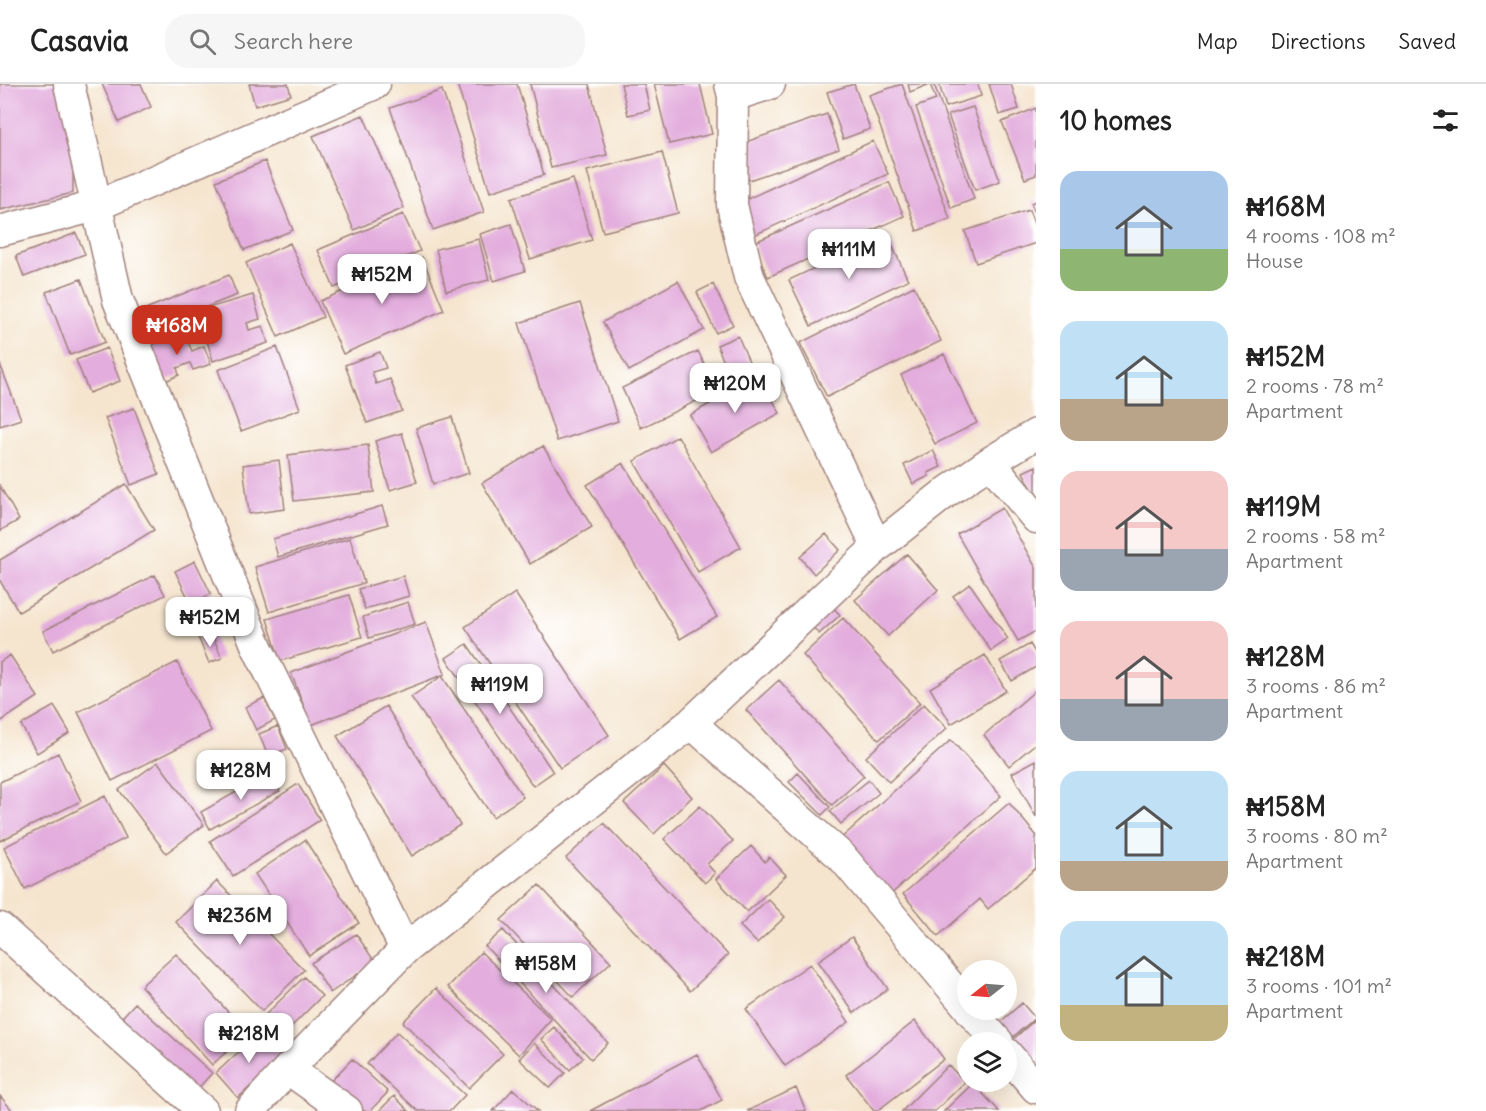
<!DOCTYPE html>
<meta charset="utf-8">
<style>
body{margin:0;font-family:Delius,sans-serif;background:#f6f6f6;color:#222;height:100vh;display:flex;flex-direction:column;font-size:22px;white-space:nowrap}
*{box-sizing:border-box;margin:0}
p{font-size:20px;color:#767676}
.icon{flex:none;width:33px;height:33px;fill:none;stroke:currentColor;stroke-width:2;stroke-linecap:round;stroke-linejoin:round}
.map{position:relative;flex:1;overflow:hidden}
.side{display:flex;flex-direction:column;background:#fff;width:450px}
.side>*{flex:none}
.needle{width:39px;rotate:253deg}
.controls{position:absolute;left:957px;top:876px;display:grid;gap:12px}
.controls a{display:grid;place-items:center;width:60px;height:60px;border-radius:50%;background:#fff;box-shadow:0 6px 24px #0002;font-size:30px}
.price{position:absolute;translate:-50% -51px;padding:0 14px;border-radius:12px;background:#fff;color:#222;font-size:20px;line-height:39px;filter:drop-shadow(0 2px 3px #0008)}
.price::after{content:'';position:absolute;left:50%;top:36px;width:18px;height:14px;margin-left:-9px;background:inherit;clip-path:polygon(0 0,100% 0,50% 100%)}
.price.current{background:#c8321e;color:#fff}
ul{padding:0;list-style:none}
li{display:flex;align-items:center;gap:18px;height:150px;padding:0 24px}
li span{display:grid;place-items:center;flex:none;width:168px;height:120px;border-radius:18px;color:#555}
li>.icon{margin-inline-start:auto}
span .icon{width:72px;height:72px;fill:#fffc;stroke-width:1}
li b{font-size:26px}
h2{display:flex;justify-content:space-between;align-items:center;height:72px;padding:0 24px;font-size:26px}
header{display:flex;align-items:center;gap:36px;box-sizing:border-box;height:84px;padding:0 30px;background:#fff;border-bottom:2px solid #e0e0e0}
header strong{font-size:28px}
nav{display:flex;gap:33px;margin-inline-start:auto;font-size:21px}
.search{width:420px;height:54px;background:#f6f6f6;display:flex;align-items:center;gap:15px;box-sizing:border-box;padding:0 21px;border-radius:24px;color:#767676;font-size:22px}
main{display:flex;flex:1;min-height:0}
.map>svg:first-child{display:block}
.building{fill:#e3addd}
.lines{fill:none;stroke-linecap:round;stroke-linejoin:round}
.minor-casing{stroke:#a0827d;stroke-width:33}
.minor{stroke:#fff;stroke-width:30}
</style>
<header>
<strong>Casavia</strong>
<div class="search"><svg class="icon" aria-label="search" viewBox="0 0 24 24"><circle cx="10" cy="10" r="6"/><path d="M15 15l6 6"/></svg>Search here</div>
<nav><a>Map</a><a>Directions</a><a>Saved</a></nav>
</header>
<main>
<div class="map">
<svg width="1036" height="1027" viewBox="0 0 1036 1027">
<rect width="100%" height="100%" fill="#fff"/>
<filter id="ink" filterUnits="userSpaceOnUse"><feTurbulence type="fractalNoise" baseFrequency=".0167" numOctaves="2"/><feDisplacementMap in="SourceGraphic" scale="12" xChannelSelector="R" yChannelSelector="G"/><feConvolveMatrix kernelMatrix="1 2 1 2 8 2 1 2 1" color-interpolation-filters="sRGB"/></filter>
<filter id="wash" filterUnits="userSpaceOnUse"><feTurbulence type="fractalNoise" baseFrequency=".008" numOctaves="4" result="noise"/><feDisplacementMap in="SourceGraphic" scale="24" xChannelSelector="R" yChannelSelector="G"/><feGaussianBlur stdDeviation="1.35" result="paint"/><feColorMatrix in="noise" values="0 0 0 0 0 0 0 0 0 0 0 0 0 0 0 0 0 1.4 0 .05"/><feComposite in="paint" operator="in"/></filter>
<g filter="url(#wash)">
<rect width="100%" height="100%" fill="#f5e5cf"/>
<g id="blocks">
<path class="building" d="M0 0H57L73 48V109L0 126Z
M102 0H141L151 23 119 38Z
M249 0H288L291 11 255 22Z
M457 0H517L544 91 490 108Z
M530 0H589L607 71 551 84Z
M621 0H644L650 26 628 31Z
M654 0H700L712 50 669 60Z
M854 0 870 45 843 55 827 8Z
M902 0 950 135 917 147 869 11Z
M908 0H934L974 115 951 124 916 23 936 16 930 0 910 8Z
M939 0H978L981 12 946 23Z
M989 0H1011L1019 25 999 31Z
M442 6 484 128 433 146 390 24Z
M973 23 1000 97 975 106 948 31Z
M1036 24V91L1025 95 1002 38Z
M827 30 839 65 749 96 737 61Z
M363 31 404 124 354 146 313 52Z
M873 57 888 90 750 153 734 121Z
M662 68 678 129 603 148 587 87Z
M265 77 293 146 244 166 216 97Z
M573 95 592 156 530 175 511 114Z
M889 98 904 132 768 193 753 159Z
M1036 117V131L1031 119Z
M1029 126 1036 145V159L976 179 965 147Z
M403 130 420 167 334 204 318 166Z
M511 140 525 187 494 197 480 150Z
M76 149 85 170 24 193 16 172Z
M887 150 908 196 811 242 789 196Z
M479 155 489 196 446 207 436 165Z
M290 159 323 233 278 253 246 179Z
M422 173 444 226 343 270 320 217Z
M229 191 237 211 150 245 143 226Z
M81 195 105 258 70 271 46 208Z
M678 197 704 246 629 287 603 238Z
M713 200 733 241 716 249 697 208Z
M914 202 941 257 827 313 800 259Z
M253 211 260 235 247 239 249 246 263 242 268 259 213 277 198 227Z
M580 219 618 337 557 357 519 239Z
M184 249 192 267 204 262 211 280 193 286 190 279 177 284 179 291 163 298 149 262Z
M738 252 754 289 732 298 717 261Z
M277 263 300 325 241 347 218 286Z
M107 264 120 297 89 309 76 276Z
M698 267 717 307 641 344 622 304Z
M380 268 386 284 372 288 376 300 390 295 402 327 367 339 345 281Z
M944 270 977 339 935 360 901 291Z
M0 280 21 335 0 342Z
M759 292 780 329 711 368 690 331Z
M134 324 159 390 131 401 105 334Z
M452 333 469 389 433 400 416 344Z
M402 349 417 398 390 406 375 357Z
M678 352 741 463 698 488 634 377Z
M368 361 374 408 294 417 288 371Z
M543 362 592 443 530 480 482 399Z
M933 366 941 383 928 389 929 392 913 400 904 381Z
M279 376 285 425 249 430 243 381Z
M623 379 717 533 680 555 587 401Z
M1036 382V413L1023 388Z
M126 400 154 446 19 528 0 497V476Z
M0 402 19 436 0 447Z
M382 422 388 440 278 473 273 455Z
M1002 424 1036 484V547L1018 557 957 450Z
M826 450 840 466 814 490 800 473Z
M350 454 364 499 269 528 255 483Z
M907 470 938 506 888 552 855 516Z
M195 477 211 510 191 520 175 487Z
M155 491 165 511 53 567 43 547Z
M403 492 409 512 365 525 358 505Z
M970 500 1008 555 991 567 953 512Z
M515 509 609 651 560 684 465 543Z
M349 511 362 553 280 577 267 535Z
M408 518 415 540 369 554 363 533Z
M831 521 840 531 819 550 810 540Z
M843 534 920 619 879 656 803 571Z
M426 538 445 590 311 641 291 589Z
M211 548 222 574 209 579 198 553Z
M467 560 553 688 533 702 446 574Z
M1030 560 1036 570V583L1012 597 1000 577Z
M10 571 38 613 0 638V578Z
M985 571 1006 607 951 640 930 604Z
M177 578 211 647 112 697 78 628Z
M442 592 523 713 493 733 411 613Z
M779 596 864 692 832 721 746 626Z
M1036 606V659L1009 682 984 651Z
M264 614 275 636 256 646 245 623Z
M924 620 947 644 889 698 866 673Z
M54 622 70 649 37 669 21 641Z
M386 622 460 741 412 772 337 652Z
M278 642 287 665 268 672 259 650Z
M951 656 1001 712 888 813 838 757Z
M58 669 81 717 0 757V698Z
M1036 676V733L1012 689Z
M158 678 204 741 166 769 119 706Z
M664 682 692 713 654 750 624 719Z
M270 689 280 707 210 745 201 728Z
M798 689 830 723 822 731 789 698Z
M869 696 879 709 841 740 830 727Z
M298 700 320 736 233 792 210 757Z
M105 712 126 754 25 805 4 763Z
M1009 719 1036 751V784L988 825 980 815 938 852 903 810Z
M700 722 733 757 707 780 715 789 705 799 664 755Z
M604 739 728 871 690 907 566 774Z
M305 756 359 839 309 872 255 790Z
M751 762 765 778 769 773 786 791 747 828 716 795Z
M217 797 304 886 262 927 176 838Z
M539 801 611 878 573 913 501 836Z
M768 815 785 833 757 859 740 842Z
M503 846 608 959 591 975 485 862Z
M356 850 375 878 330 909 311 879Z
M852 853 888 905 854 929 818 877Z
M481 868 551 935 519 971 448 903Z
M176 870 247 949 212 981 141 902Z
M810 880 849 938 785 982 746 925Z
M304 893 322 912 278 956 259 937Z
M436 904 503 970 469 1004 403 938Z
M135 919 212 989 193 1010 116 940Z
M1022 919 1035 934 1007 958 991 946Z
M1036 935V991L1008 960Z
M915 937 944 975 877 1027H874L846 991Z
M554 943 583 974 570 986 541 955Z
M261 947 283 972 238 1014 216 989Z
M397 948 465 1011 450 1027H418L367 980Z
M534 959 565 989 550 1004 519 975Z
M697 970 722 1016 701 1027H590Z
M352 975 388 1008 370 1027H359L329 999Z
M948 981 965 998 935 1027H902Z
M973 999 999 1027H944Z
M796 1004 806 1027H747Z
M513 1005 538 1027H493Z
M0 1012 13 1027H0Z
M394 1012 409 1027H379Z"/>
</g>
</g>
<g filter="url(#ink)">
<use href="#blocks" fill-opacity="0" stroke="#a0827d" stroke-width="1.5"/>
<g class="lines">
<g class="minor-casing">
<path id="minor" d="M69 0 118 216 257 563 405 865
M730 0 733 12 732 121 749 193 877 463
M733 12 770 0
M0 147 96 122 375 0
M990 378 1036 434
M691 639 842 773 968 923
M0 844 203 1027
M970 926 998 958
M1006 969 1036 1004
M288 985 347 1027
M250 1027 288 985 405 865 691 639 877 463 944 410 990 378 1036 350"/>
</g>
<use href="#minor" class="minor"/>
</g>
</g>
</svg>
<div class="controls">
<a><svg class="needle" viewBox="-14 -14 28 28"><path d="M0-13l5 13h-10z" fill="#e53935"/><path d="M0 13l5-13h-10z" fill="#767676"/></svg></a>
<a><svg class="icon" aria-label="layers" viewBox="0 0 24 24"><path d="M12 4l9 5-9 5-9-5zM3 14l9 5 9-5"/></svg></a>
</div>
<b class="price" style="left:849px;top:196px">₦111M</b>
<b class="price" style="left:382px;top:221px">₦152M</b>
<b class="price current" style="left:177px;top:272px">₦168M</b>
<b class="price" style="left:735px;top:330px">₦120M</b>
<b class="price" style="left:210px;top:564px">₦152M</b>
<b class="price" style="left:500px;top:631px">₦119M</b>
<b class="price" style="left:241px;top:717px">₦128M</b>
<b class="price" style="left:240px;top:862px">₦236M</b>
<b class="price" style="left:546px;top:910px">₦158M</b>
<b class="price" style="left:249px;top:980px">₦218M</b>
</div>
<section class="side">
<h2>10 homes<svg class="icon" aria-label="filters" viewBox="0 0 24 24"><path d="M4 7h16M4 17h16"/><circle cx="9" cy="7" r="2"/><circle cx="15" cy="17" r="2"/></svg></h2>
<ul>
<li><span style="background:linear-gradient(#a9c7e8 65%,#8fb573 0)"><svg class="icon" aria-label="home" viewBox="0 0 24 24"><path d="M3 11l9-7 9 7M6 9v11h12V9"/></svg></span><div><b>₦168M</b><p>4 rooms · 108 m²</p><p>House</p></div></li>
<li><span style="background:linear-gradient(#bfe0f5 65%,#b9a48a 0)"><svg class="icon" aria-label="home" viewBox="0 0 24 24"><path d="M3 11l9-7 9 7M6 9v11h12V9"/></svg></span><div><b>₦152M</b><p>2 rooms · 78 m²</p><p>Apartment</p></div></li>
<li><span style="background:linear-gradient(#f6c9c9 65%,#9aa5b1 0)"><svg class="icon" aria-label="home" viewBox="0 0 24 24"><path d="M3 11l9-7 9 7M6 9v11h12V9"/></svg></span><div><b>₦119M</b><p>2 rooms · 58 m²</p><p>Apartment</p></div></li>
<li><span style="background:linear-gradient(#f6c9c9 65%,#9aa5b1 0)"><svg class="icon" aria-label="home" viewBox="0 0 24 24"><path d="M3 11l9-7 9 7M6 9v11h12V9"/></svg></span><div><b>₦128M</b><p>3 rooms · 86 m²</p><p>Apartment</p></div></li>
<li><span style="background:linear-gradient(#bfe0f5 75%,#b9a48a 0)"><svg class="icon" aria-label="home" viewBox="0 0 24 24"><path d="M3 11l9-7 9 7M6 9v11h12V9"/></svg></span><div><b>₦158M</b><p>3 rooms · 80 m²</p><p>Apartment</p></div></li>
<li><span style="background:linear-gradient(#bfe0f5 70%,#c2b280 0)"><svg class="icon" aria-label="home" viewBox="0 0 24 24"><path d="M3 11l9-7 9 7M6 9v11h12V9"/></svg></span><div><b>₦218M</b><p>3 rooms · 101 m²</p><p>Apartment</p></div></li>
</ul>
</section>
</main>
